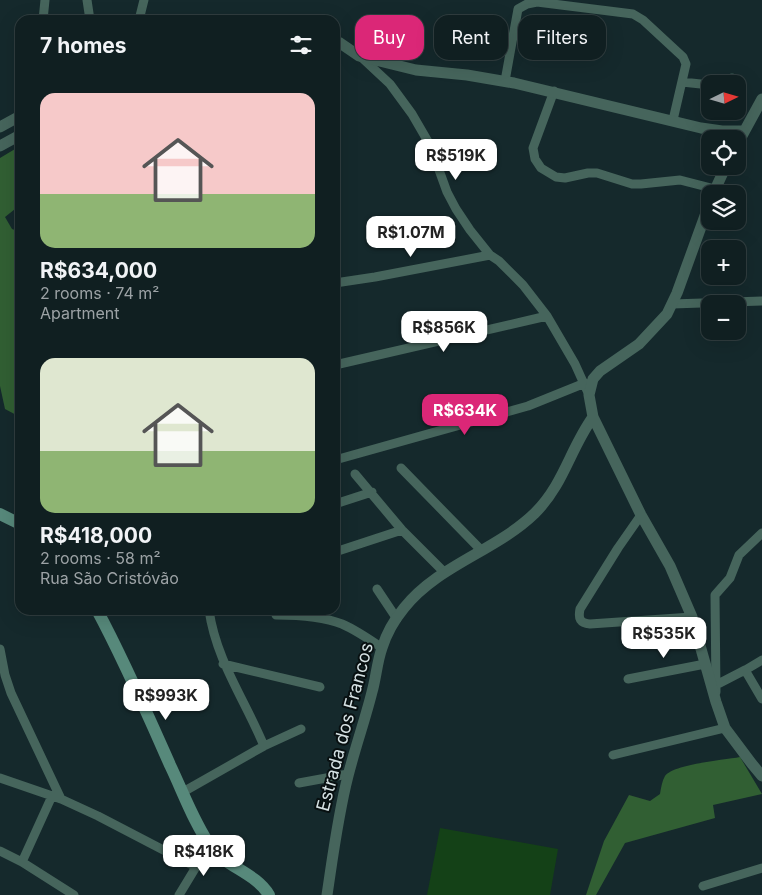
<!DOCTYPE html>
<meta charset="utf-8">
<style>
body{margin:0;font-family:Inter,sans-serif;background:#1e2c2e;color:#f1f3f6;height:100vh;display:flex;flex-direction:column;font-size:19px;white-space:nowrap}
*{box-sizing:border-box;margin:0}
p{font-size:16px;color:#9ca2a5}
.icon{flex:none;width:28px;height:28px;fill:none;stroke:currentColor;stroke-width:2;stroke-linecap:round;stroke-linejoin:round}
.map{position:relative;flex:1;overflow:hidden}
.sheet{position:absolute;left:15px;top:15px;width:325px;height:600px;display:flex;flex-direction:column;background:#101f21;border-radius:15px;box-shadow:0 5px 20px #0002,0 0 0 1px #303d3f}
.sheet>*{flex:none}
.hud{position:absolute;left:355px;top:15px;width:331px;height:45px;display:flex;gap:10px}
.needle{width:32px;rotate:85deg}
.fabs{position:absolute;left:701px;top:75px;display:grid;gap:10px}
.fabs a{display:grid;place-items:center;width:45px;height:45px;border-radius:10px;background:#101f21;box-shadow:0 5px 20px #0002,0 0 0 1px #303d3f;font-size:25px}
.price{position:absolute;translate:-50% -42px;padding:0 11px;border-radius:10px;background:#fff;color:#222;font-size:16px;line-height:32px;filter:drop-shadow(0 1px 2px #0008)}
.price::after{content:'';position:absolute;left:50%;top:30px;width:15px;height:11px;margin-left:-8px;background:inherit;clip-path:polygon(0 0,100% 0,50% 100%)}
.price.active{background:#db2777;color:#fff}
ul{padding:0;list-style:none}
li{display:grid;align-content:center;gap:10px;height:265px;padding:0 25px}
li span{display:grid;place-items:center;height:155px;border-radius:15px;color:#555}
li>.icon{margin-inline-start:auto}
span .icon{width:90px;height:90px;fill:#fffc;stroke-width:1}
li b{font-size:21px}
h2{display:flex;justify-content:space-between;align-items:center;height:60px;padding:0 25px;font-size:21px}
.pill{padding:0 18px;border-radius:15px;background:#101f21;box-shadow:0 5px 20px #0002,0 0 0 1px #303d3f;font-size:18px;line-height:45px}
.pill.active{background:#db2777;color:#fff}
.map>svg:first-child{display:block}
.green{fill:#144117}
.forest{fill:#315f33}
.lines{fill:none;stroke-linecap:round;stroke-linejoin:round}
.minor{stroke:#46655c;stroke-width:9}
.tertiary{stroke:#46655c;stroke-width:11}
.secondary{stroke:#57897b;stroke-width:12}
.labels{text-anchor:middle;stroke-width:4;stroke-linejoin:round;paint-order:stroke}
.street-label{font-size:18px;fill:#d6e2e4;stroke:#081011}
</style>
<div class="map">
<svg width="762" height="895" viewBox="0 0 762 895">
<rect width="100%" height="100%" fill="#15292c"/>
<path class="green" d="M440 828 558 849 550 895H427Z"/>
<path class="forest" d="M20 146V205L5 217 12 229 20 232V417L5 409 0 386V158Z
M740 757 762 794 713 805 715 818 625 843 596 895H586L604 841 629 795 650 801 660 794C661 788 662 781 665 776 674 764 724 760 740 757Z"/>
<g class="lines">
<path class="minor" d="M87 0 90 20
M43 20 45 0
M139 20 144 0
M360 56 390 84 412 114 430 145 447 192 456 209 470 230 490 255 499 261 523 285 547 316 575 364 589 395
M505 81 518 9 527 4 537 2 633 14 643 20 683 57 686 64 673 120
M682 82 710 85
M726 84 732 78
M554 91 533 148 535 159 541 168 556 177 565 178 588 173H597L632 184H641L680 180 715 189
M335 283 375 277 490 255
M672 304 762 301
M335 365 547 316
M335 460 528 406 585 383
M401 468 481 550
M355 474 402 530 444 572
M335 504 372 492
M641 515 618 548 580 609C578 619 580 623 590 624L692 617
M335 552 402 530
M377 589 397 619
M209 610C216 660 245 700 264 746
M276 615C297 615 322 616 342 624 356 630 369 639 382 648
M0 649 5 675 11 693 61 799
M223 664 320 687
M742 672 762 660
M628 679 705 664
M716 685 745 670 762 699
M716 692 715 595 730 578 739 555 762 533
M613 755 725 728
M0 778 61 799 98 816 196 867
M299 783 348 774
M183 792 264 746 301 729
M0 851 22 862 74 895
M22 862 52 796
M703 886 762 868
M179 895 196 867 211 846"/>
<path class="tertiary" d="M335 42 340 43 359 56 416 70 467 75 514 83 701 128 722 131H744
M0 127 20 116
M738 143 762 99
M0 146 20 135
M713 194 726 166
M593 417 641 515 670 566 692 617 716 702 725 728 752 764 762 776
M327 895C333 855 338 815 348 776 355 748 365 720 372 692 376 678 377 662 382 648 386 635 395 619 404 608 438 565 496 551 535 513 564 484 570 449 593 417L589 395 593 379 600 371 639 344 667 314 677 293 710 202"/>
<path class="secondary" d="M0 514 20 524
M97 610C124 660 147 713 170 765 183 792 194 823 211 847 226 867 256 873 269 895"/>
</g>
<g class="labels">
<g class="street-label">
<text transform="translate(345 727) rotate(-75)" y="6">Estrada dos Francos</text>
</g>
</g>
</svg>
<div class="fabs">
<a><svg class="needle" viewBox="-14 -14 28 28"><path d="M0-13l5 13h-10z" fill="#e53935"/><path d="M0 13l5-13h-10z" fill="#9ca2a5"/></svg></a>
<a><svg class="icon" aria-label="locate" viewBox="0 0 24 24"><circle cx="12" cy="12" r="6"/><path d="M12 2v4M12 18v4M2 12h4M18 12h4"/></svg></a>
<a><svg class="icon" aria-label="layers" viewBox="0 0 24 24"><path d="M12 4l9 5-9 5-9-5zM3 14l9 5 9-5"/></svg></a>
<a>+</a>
<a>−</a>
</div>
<b class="price" style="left:456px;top:181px">R$519K</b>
<b class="price" style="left:411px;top:258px">R$1.07M</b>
<b class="price" style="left:444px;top:353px">R$856K</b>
<b class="price active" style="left:465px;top:436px">R$634K</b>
<b class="price" style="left:664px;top:659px">R$535K</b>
<b class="price" style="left:166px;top:721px">R$993K</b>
<b class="price" style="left:204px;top:877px">R$418K</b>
<div class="hud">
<a class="pill active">Buy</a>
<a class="pill">Rent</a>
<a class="pill">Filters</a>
</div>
<section class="sheet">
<h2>7 homes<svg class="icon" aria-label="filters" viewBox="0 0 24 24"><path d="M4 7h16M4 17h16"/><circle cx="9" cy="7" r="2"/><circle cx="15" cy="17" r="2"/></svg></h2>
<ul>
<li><span style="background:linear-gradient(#f6c9c9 65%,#8fb573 0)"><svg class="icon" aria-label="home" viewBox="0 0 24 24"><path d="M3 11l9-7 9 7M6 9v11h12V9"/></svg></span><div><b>R$634,000</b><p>2 rooms · 74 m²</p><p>Apartment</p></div></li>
<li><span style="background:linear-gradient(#dfe7d0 60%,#8fb573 0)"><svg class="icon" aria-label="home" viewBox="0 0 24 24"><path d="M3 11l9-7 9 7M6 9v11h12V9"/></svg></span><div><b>R$418,000</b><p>2 rooms · 58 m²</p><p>Rua São Cristóvão</p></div></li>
</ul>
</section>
</div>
